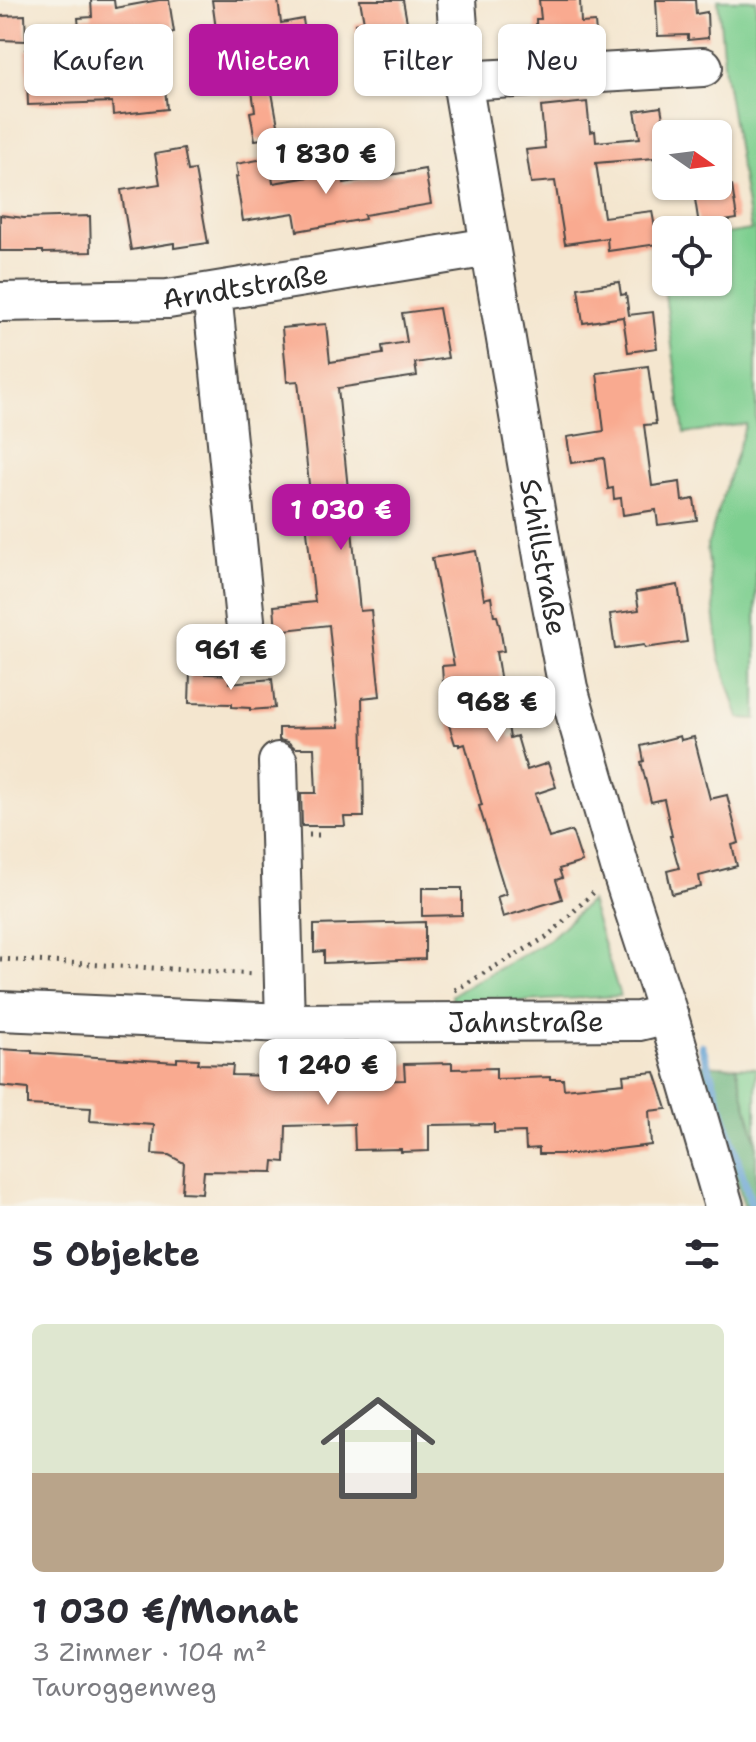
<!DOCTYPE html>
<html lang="de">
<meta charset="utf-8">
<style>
body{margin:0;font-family:"Shantell Sans",sans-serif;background:#f7f7f7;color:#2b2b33;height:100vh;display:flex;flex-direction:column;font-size:30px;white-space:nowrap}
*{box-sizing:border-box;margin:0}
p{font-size:26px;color:#7c7c81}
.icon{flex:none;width:44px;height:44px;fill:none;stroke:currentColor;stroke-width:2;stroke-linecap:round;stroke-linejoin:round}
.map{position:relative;height:1206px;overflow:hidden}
.panel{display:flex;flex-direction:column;background:#fff;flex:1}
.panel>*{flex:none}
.hud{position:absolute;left:24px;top:24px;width:708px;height:72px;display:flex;gap:16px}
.needle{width:52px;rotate:104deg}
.controls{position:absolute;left:652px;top:120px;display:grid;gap:16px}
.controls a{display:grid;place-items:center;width:80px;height:80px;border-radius:12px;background:#fff;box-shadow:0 2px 6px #0004;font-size:40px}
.price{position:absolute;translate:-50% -68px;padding:0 18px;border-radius:16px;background:#fff;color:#222;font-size:26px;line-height:52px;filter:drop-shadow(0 2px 4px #0008)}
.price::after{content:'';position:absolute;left:50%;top:48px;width:24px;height:18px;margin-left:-12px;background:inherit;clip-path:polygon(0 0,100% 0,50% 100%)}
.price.selected{background:#b5179e;color:#fff}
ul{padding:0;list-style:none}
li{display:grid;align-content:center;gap:16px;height:424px;padding:0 32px}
li span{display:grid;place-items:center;height:248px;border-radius:12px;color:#555}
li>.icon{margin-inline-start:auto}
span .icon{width:144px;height:144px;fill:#fffc;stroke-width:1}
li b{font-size:34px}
h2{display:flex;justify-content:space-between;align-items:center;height:96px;padding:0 32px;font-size:34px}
.tag{padding:0 28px;border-radius:12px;background:#fff;box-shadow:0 2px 6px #0004;font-size:28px;line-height:72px}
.tag.selected{background:#b5179e;color:#fff}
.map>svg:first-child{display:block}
.green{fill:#7ecf90;stroke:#547d5e;stroke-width:2}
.forest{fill:#66b27a;stroke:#486e52;stroke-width:2}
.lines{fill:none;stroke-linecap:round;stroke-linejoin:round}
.stream{stroke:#61a0d3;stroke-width:8}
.building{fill:#f9aa90}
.minor-casing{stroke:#494744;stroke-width:42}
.path{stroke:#494744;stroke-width:5;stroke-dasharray:2 6;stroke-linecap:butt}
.minor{stroke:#fff;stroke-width:38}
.labels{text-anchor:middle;stroke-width:8;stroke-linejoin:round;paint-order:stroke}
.street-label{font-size:28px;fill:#2b2b2b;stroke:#f7f3e8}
</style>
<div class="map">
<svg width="756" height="1206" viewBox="0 0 756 1206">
<rect width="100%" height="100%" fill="#f7f3e8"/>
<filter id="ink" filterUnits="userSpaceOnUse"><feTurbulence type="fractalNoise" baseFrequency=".0125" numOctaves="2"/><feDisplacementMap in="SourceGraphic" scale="16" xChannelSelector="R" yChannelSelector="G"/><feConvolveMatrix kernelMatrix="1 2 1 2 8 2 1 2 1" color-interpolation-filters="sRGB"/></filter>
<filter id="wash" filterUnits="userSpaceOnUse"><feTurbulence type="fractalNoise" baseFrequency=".006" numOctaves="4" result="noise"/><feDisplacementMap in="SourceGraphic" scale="32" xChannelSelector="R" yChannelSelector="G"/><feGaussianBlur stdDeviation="1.8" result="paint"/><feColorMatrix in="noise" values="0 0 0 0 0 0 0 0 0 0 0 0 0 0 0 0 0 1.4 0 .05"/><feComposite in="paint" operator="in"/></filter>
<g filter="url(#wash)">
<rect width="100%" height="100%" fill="#f4e6cf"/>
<path class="green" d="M718 0H756V719L739 718 719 655 707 546 746 424 684 433 658 243 666 242V282H718V235L751 230 725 74Z
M590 901 620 996 453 1005 452 995 549 940Z
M736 1067 756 1068V1142Z"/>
<path class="forest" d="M701 1065 736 1067 756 1142V1206H744Z"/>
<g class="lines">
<path class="stream" d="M702 1046 752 1206"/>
</g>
<g id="blocks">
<path class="building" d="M91 0H114L115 8 159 0H169L174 32 160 35 167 109 113 115 112 102 28 105 26 50 81 49 78 18 92 17Z
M212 0H278L281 23 303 19 307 46 285 50 283 35 218 44Z
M360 0H403L419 88 371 96 362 50H359L355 24 364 22Z
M539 0H580L581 23 595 22 597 46 537 49 536 19H541Z
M656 0H695L696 14 707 12 708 38 688 40V35L658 36Z
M25 15 26 41 0 40V16Z
M271 87 280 136 255 140 250 112 255 111 252 91Z
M587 102 590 132 595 131 596 142 640 138 635 111 661 107 666 136V157L596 163 604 217 652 211 658 244 608 251 607 238 565 244 555 181 531 183 526 150 545 148 541 107Z
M184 149 188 171 195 170 208 243 174 248V243L131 250 121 190 160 184 155 154Z
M269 158 273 183 334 173V174L342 173 344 183 425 169 431 204 364 215 365 219 297 231 294 213 243 221 236 177 238 176 236 164Z
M693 186H732L737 219 699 225Z
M0 215 24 218 90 216 91 252 43 253V251H0Z
M619 282 621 295 626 294 629 315 653 312 657 348 628 352 623 317 583 323 578 288Z
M439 308 448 358 415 363 417 376 338 388 360 611 371 610 380 696 362 698 364 817H344L345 826H302L301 793H316L314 748H295L288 742 279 740V728L339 727 329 625 276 631 274 606 315 602 306 522H313L298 381 287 382 282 328 326 324 330 362 383 354 382 346 407 342 402 313Z
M648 366 656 424 644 425 652 486 680 482 682 501 694 499 697 520 658 525 656 510 623 515 621 498 614 499 613 488 608 489 604 458 571 463 567 437 604 431 597 373Z
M476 551 484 599 491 597 494 616H497L500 627 504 651 496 652 510 738 517 736 527 770 548 763 556 787 535 794 549 838 572 831 582 862 559 869 562 878 556 880 562 899 503 917 497 897 506 894 479 806 482 805 465 744 459 746V744H455L445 712 442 666 454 665 432 558Z
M678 585 687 642 645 648 644 645 615 649 610 614 639 610 636 592Z
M190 673 230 675 229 683 272 679 275 708 250 710V708L232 707V704L189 703Z
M680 736 681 740 694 737 710 799 727 795 739 843 732 845 737 866 699 876 701 887 672 894 667 871 679 868 670 836H672L664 799 651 802 641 762 644 761 641 746Z
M422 888H462V915L422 916Z
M425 922V959L324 963V951L314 952V925Z
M0 1049 32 1051V1053L177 1062V1058L199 1059 198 1064 233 1065 232 1075 275 1076 274 1081 355 1079V1081L405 1080 404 1064 452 1063V1069L496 1068V1079L550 1077V1079H563L564 1089 624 1083 623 1075 655 1072 667 1109 649 1111 651 1145 576 1154H539V1148L526 1149 525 1132 494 1133V1124L429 1125V1151L401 1152V1149L355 1150 354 1124 286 1126 285 1162 274 1161 273 1172 204 1171 202 1193 182 1192 184 1163 169 1155 152 1154 154 1125 90 1121 91 1108 28 1105V1089L0 1086Z"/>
</g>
</g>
<g filter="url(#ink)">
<use href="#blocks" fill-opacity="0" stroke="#494744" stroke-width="2"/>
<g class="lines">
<g class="minor-casing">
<g id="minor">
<path id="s1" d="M456 0 462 81 546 574 568 688 620 867 668 1014 724 1206"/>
<path d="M462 81 703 67"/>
<path d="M212 293 245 620"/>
<path id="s2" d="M0 302 168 299 490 247"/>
<path d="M278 762 285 1023"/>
<path id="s3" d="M0 1011 285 1023 639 1021 668 1014"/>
</g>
</g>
<path class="path" d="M309 835H324
M0 959 255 974
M455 990 548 936 596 890"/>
<use href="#minor" class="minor"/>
</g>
</g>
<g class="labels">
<g class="street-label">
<text dy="10" stroke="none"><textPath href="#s2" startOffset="246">Arndtstraße</textPath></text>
<text dy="10" stroke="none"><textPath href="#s1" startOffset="564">Schillstraße</textPath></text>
<text dy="10" stroke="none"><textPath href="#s3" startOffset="526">Jahnstraße</textPath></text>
</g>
</g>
</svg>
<div class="controls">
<a><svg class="needle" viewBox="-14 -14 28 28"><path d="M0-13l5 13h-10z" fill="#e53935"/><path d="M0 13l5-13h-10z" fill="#7c7c81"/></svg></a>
<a><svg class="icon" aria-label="locate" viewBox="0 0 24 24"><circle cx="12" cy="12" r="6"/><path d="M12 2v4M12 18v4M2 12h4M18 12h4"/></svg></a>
</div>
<b class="price" style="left:326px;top:196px">1 830 €</b>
<b class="price selected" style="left:341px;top:552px">1 030 €</b>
<b class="price" style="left:231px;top:692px">961 €</b>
<b class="price" style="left:497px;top:744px">968 €</b>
<b class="price" style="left:328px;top:1107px">1 240 €</b>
<div class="hud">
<a class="tag">Kaufen</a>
<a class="tag selected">Mieten</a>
<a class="tag">Filter</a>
<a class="tag">Neu</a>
</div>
</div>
<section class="panel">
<h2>5 Objekte<svg class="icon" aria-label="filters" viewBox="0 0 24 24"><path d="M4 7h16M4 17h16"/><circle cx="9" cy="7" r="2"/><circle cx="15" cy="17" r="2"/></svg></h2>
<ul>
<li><span style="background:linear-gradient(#dfe7d0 60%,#b9a48a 0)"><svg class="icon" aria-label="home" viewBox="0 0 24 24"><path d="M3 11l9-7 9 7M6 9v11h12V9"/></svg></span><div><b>1 030 €/Monat</b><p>3 Zimmer · 104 m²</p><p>Tauroggenweg</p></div></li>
</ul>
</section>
